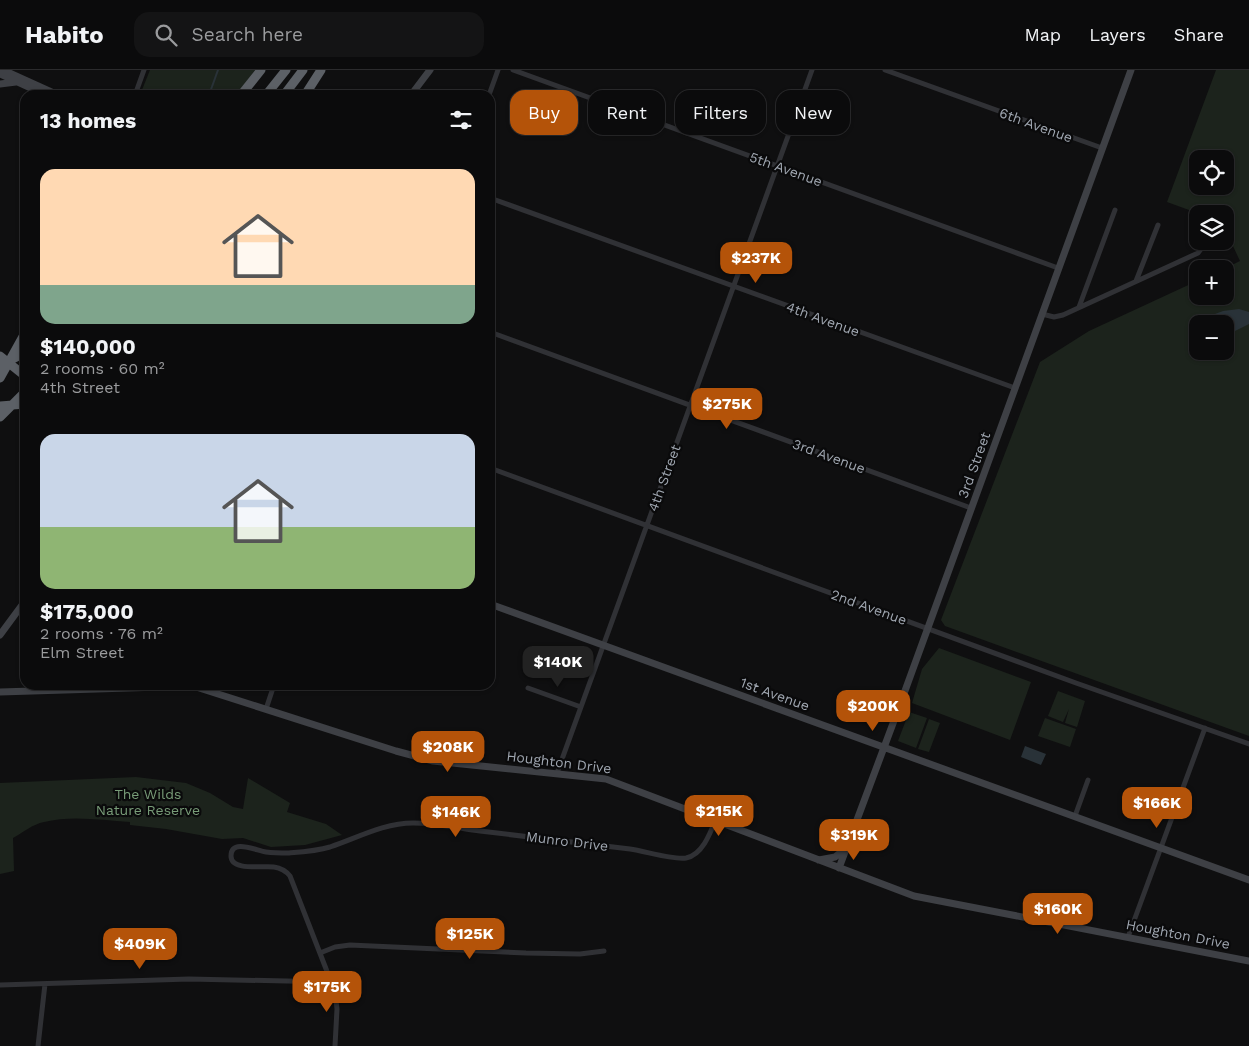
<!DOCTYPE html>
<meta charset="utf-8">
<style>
body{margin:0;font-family:"Work Sans",sans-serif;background:#141415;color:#f1f3f6;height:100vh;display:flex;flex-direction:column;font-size:19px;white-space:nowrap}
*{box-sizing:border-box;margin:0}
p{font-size:16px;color:#9a9b9d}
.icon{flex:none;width:28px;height:28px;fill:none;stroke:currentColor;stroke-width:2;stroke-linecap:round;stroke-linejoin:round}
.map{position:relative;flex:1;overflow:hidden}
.side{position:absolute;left:20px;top:20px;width:475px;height:600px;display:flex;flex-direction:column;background:#0b0b0c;border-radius:15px;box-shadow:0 1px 4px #0004,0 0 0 1px #2b2b2d}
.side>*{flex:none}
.top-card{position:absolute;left:510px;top:20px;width:475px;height:45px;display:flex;gap:10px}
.tools{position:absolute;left:1189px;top:80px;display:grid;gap:10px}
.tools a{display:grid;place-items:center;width:45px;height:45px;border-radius:10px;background:#0b0b0c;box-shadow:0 1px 4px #0004,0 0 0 1px #2b2b2d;font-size:25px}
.price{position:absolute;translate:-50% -42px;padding:0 11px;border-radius:10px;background:#b45309;color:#fff;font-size:16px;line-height:32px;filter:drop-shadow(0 1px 2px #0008)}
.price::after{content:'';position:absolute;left:50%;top:30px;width:15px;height:11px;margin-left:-8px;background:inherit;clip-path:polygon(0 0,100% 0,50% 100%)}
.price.selected{background:#222;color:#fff}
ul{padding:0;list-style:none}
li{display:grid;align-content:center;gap:10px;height:265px;padding:0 20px}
li span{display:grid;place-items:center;height:155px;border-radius:15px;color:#555}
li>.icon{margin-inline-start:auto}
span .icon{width:90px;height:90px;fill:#fffc;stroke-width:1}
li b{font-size:21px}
h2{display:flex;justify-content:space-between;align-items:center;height:60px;padding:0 20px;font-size:21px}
.pill{padding:0 18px;border-radius:15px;background:#0b0b0c;box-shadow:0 1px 4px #0004,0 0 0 1px #2b2b2d;font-size:18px;line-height:45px}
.pill.selected{background:#b45309;color:#fff}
header{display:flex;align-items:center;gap:30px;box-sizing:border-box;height:70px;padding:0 25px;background:#0b0b0c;border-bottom:1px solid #2b2b2d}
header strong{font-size:24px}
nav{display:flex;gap:28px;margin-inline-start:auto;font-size:18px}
.search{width:350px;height:45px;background:#141415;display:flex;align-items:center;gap:12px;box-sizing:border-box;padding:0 18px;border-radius:15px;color:#9a9b9d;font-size:19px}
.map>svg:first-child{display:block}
.green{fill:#1c231c;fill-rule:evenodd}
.water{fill:#293238}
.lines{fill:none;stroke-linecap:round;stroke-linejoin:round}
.stream{stroke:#293238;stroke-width:2}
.street{stroke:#303135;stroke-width:5}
.secondary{stroke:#3e4045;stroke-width:7}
.highway{stroke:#5c6066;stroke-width:9}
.labels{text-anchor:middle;stroke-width:4.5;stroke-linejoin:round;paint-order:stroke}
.street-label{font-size:14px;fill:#a0a7b1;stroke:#0a0a0b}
.park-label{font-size:14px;fill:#789c78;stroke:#0a0a0b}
</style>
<header>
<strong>Habito</strong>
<div class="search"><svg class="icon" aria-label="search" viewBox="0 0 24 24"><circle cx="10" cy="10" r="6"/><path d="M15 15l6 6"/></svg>Search here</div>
<nav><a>Map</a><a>Layers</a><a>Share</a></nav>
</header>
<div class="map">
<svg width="1249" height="976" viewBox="0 0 1249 976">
<rect width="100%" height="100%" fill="#0f0f10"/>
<path class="green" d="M150 0H255L237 25H140Z
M1216 0H1249V666L945 556 941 550 1040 292 1089 261 1197 211 1198 226H1225L1224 199 1240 191 1225 159V144H1200L1167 132ZM1198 89H1225V116H1198ZM1198 254H1225V281H1198Z
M939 578 1031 612 1010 670 912 633 922 599Z
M1058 621 1085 631 1077 657 1065 653 1069 639 1063 652 1048 646Z
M909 642 927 648 916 678 898 671Z
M1045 648 1076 659 1070 677 1038 666Z
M929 649 940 653 929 682 918 679Z
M136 707 186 713 210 723 233 737 243 739 248 708 290 733 287 742 326 754 342 765 305 775 271 777 243 768 222 769 166 759 130 755V752C102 750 71 745 44 752 33 754 22 763 13 768L14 801 0 804V713Z"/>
<path class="water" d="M1239 239 1249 242V254L1233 262 1226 263 1225 254H1215L1212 251 1215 244 1223 241Z
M1025 676 1046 684 1041 695 1021 687Z"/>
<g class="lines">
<path class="stream" d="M209 25 218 0"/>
<path class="street" d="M513 0 1058 198
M885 0 1102 78
M135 25 144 0
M489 25 498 0
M490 128 1015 318
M1136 211 1158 155
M1079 237 1115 140
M1042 244 1054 247 1063 245 1198 183 1201 179 1200 171
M490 262 971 438
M490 398 1076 613 1249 674
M528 618 581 637
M266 639 274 615
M557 703 812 0
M1075 746 1088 710
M1128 867 1205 658
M320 883 335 877 350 875 526 883 580 884 604 881
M0 915 189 909 331 912
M38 976 45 914
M335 976 337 939 335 922 290 806C286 801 281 798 274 797 265 795 231 802 231 786 231 768 257 781 266 782 274 783 281 783 289 783 302 782 317 781 330 777 357 768 384 753 413 753 435 753 458 758 480 761 530 767 580 773 630 779 645 781 672 790 686 788 702 785 710 764 715 751"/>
<path class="secondary" d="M3 0 58 25
M0 4 46 25
M0 14 16 12
M411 25 430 0
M490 534 1249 810
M0 565 25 531
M0 622 193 616 396 681 433 691 606 709 914 826 1249 891
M819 790 835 787 845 779
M839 798 898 640 1131 0"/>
<path class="highway" d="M241 25 261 0
M266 25 286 0
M284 25 303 0
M305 25 321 0
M0 286 25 306
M0 295 25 283
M0 308 25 263
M0 336 25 334
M0 347 25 322"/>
</g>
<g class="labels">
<g class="street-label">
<text transform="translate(1036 55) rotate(20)" y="5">6th Avenue</text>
<text transform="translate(786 99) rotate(20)" y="5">5th Avenue</text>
<text transform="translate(823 249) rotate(20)" y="5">4th Avenue</text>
<text transform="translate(829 386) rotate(20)" y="5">3rd Avenue</text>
<text transform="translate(974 395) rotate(-70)" y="5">3rd Street</text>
<text transform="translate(664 408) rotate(-70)" y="5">4th Street</text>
<text transform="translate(869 537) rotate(20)" y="5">2nd Avenue</text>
<text transform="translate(775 624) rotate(20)" y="5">1st Avenue</text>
<text transform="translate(559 692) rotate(7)" y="5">Houghton Drive</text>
<text transform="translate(567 771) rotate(7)" y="5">Munro Drive</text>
<text transform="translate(1178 864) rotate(11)" y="5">Houghton Drive</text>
</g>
<g class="park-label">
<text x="148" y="729">The Wilds<tspan x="148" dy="16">Nature Reserve</tspan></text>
</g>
</g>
</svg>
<div class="tools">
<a><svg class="icon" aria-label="locate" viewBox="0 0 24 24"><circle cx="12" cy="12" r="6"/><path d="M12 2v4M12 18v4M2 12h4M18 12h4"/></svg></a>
<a><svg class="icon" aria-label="layers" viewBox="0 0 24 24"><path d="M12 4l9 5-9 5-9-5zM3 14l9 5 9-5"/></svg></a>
<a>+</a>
<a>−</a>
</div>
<b class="price" style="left:756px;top:214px">$237K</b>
<b class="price" style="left:727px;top:360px">$275K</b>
<b class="price selected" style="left:558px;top:618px">$140K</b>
<b class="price" style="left:873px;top:662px">$200K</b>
<b class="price" style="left:448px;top:703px">$208K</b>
<b class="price" style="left:1157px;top:759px">$166K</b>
<b class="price" style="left:719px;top:767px">$215K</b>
<b class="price" style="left:456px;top:768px">$146K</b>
<b class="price" style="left:854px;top:791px">$319K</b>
<b class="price" style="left:1058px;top:865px">$160K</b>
<b class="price" style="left:470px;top:890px">$125K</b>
<b class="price" style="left:140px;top:900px">$409K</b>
<b class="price" style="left:327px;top:943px">$175K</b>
<div class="top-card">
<a class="pill selected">Buy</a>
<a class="pill">Rent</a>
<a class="pill">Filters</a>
<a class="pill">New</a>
</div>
<section class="side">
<h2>13 homes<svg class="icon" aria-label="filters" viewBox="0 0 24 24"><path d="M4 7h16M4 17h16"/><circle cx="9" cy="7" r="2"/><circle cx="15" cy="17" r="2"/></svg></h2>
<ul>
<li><span style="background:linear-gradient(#ffd9b3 75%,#7fa58c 0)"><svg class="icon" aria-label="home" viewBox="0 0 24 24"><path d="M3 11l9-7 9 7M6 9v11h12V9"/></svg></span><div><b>$140,000</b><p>2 rooms · 60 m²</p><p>4th Street</p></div></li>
<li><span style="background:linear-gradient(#c9d6e8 60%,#8fb573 0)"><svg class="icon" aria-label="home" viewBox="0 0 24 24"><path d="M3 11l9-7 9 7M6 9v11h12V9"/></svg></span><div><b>$175,000</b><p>2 rooms · 76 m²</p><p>Elm Street</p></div></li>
</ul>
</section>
</div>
